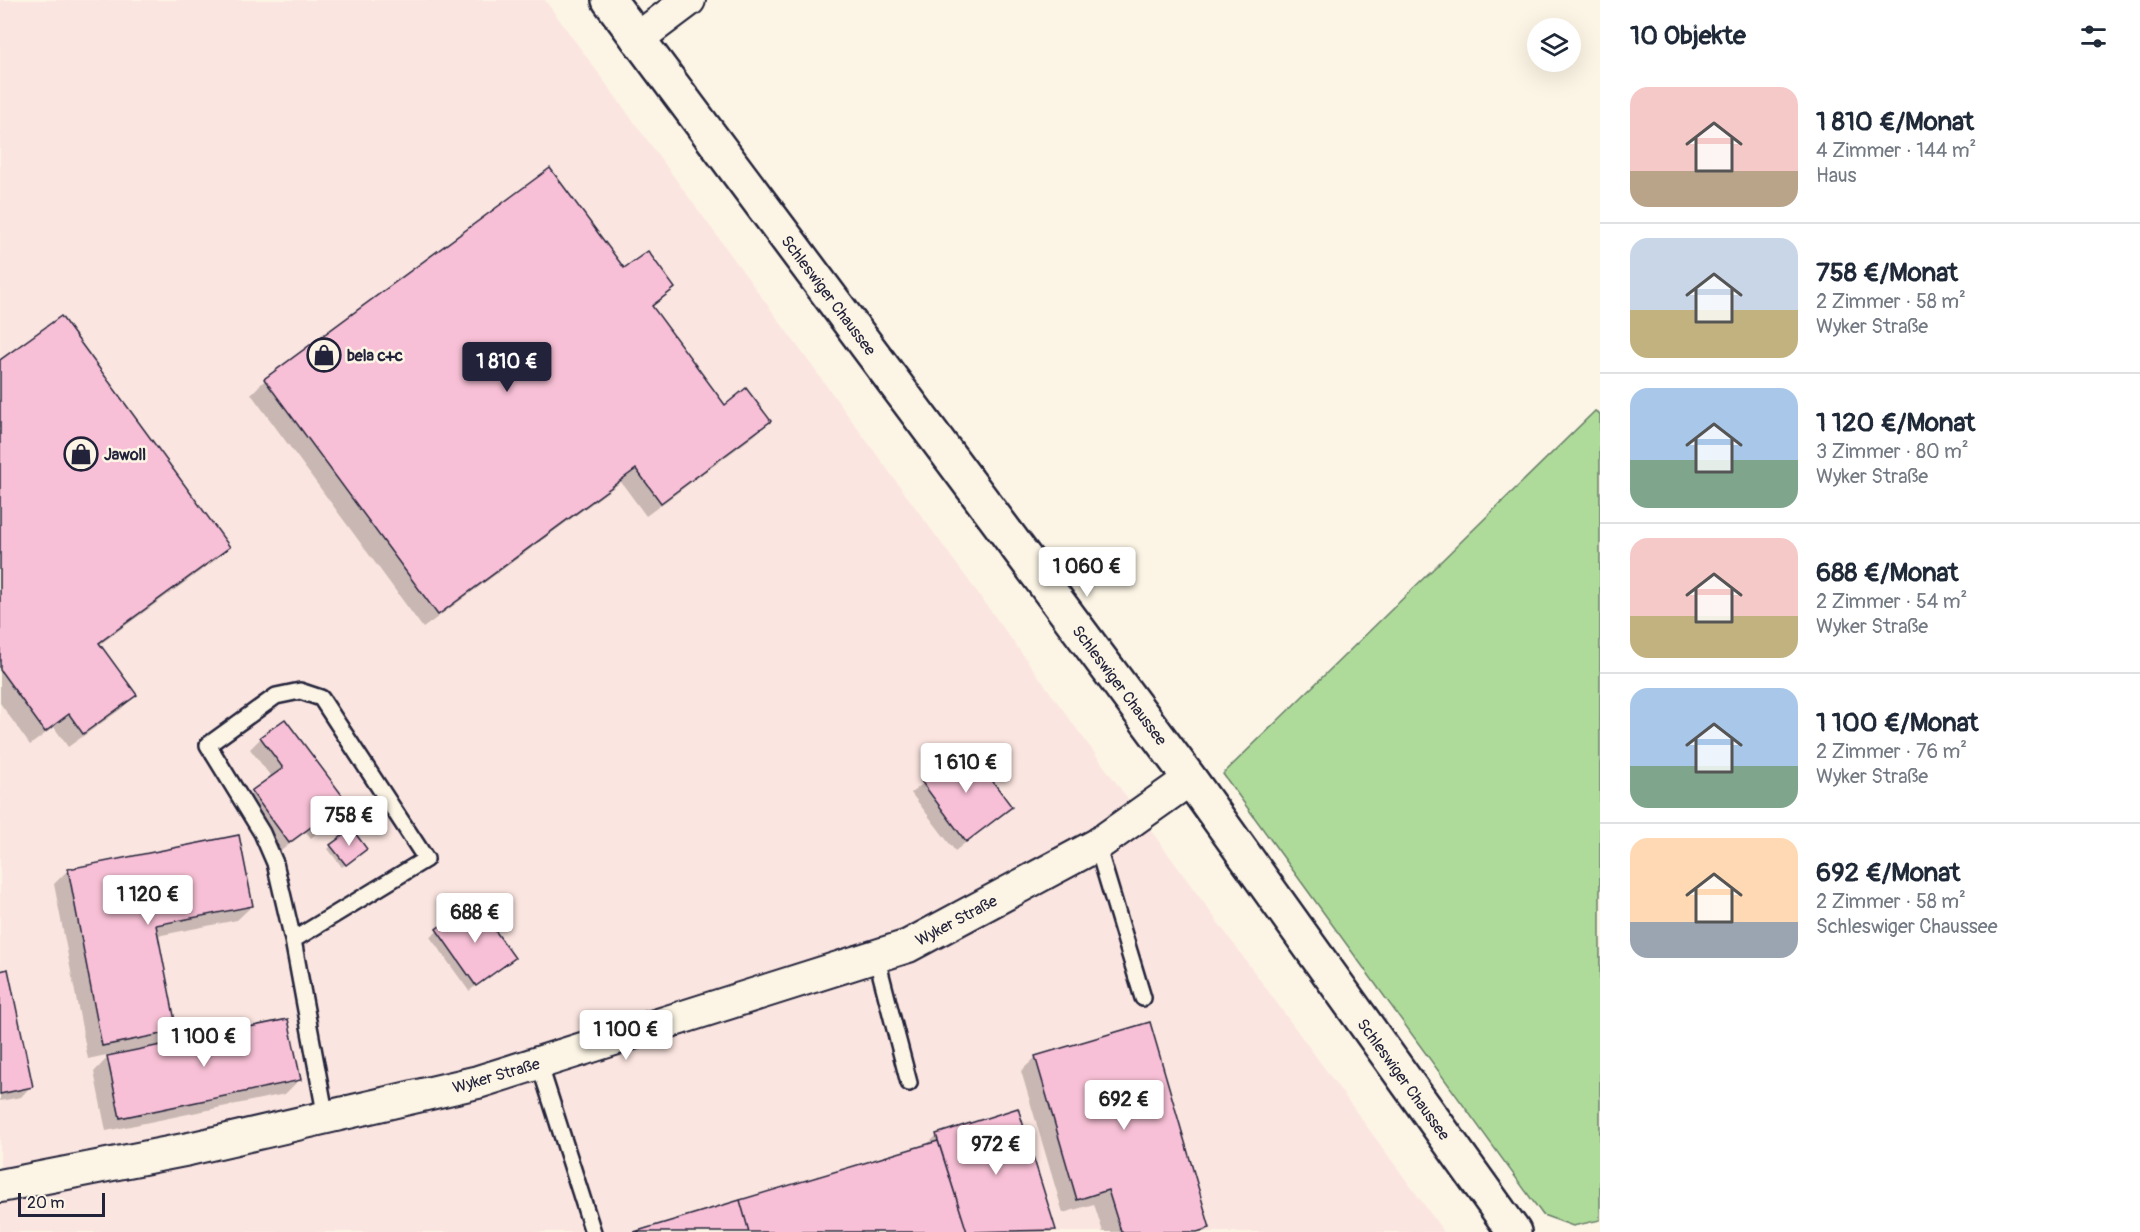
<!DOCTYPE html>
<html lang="de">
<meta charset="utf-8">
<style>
body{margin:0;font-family:Pangolin,sans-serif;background:#f2f2f3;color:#1f2937;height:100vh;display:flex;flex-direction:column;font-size:22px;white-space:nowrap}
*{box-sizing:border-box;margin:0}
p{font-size:20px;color:#747a83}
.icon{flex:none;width:33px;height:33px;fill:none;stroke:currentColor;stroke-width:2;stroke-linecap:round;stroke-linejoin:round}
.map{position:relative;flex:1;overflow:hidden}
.drawer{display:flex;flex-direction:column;background:#fff;width:540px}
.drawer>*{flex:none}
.buttons{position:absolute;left:1527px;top:18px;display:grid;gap:12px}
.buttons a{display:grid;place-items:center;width:54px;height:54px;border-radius:50%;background:#fff;box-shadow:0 6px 24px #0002;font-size:30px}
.scale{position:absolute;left:18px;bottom:15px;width:87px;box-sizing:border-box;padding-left:6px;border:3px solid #22223b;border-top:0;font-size:16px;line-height:21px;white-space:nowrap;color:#22223b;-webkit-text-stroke:4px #fcf5e5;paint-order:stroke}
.price{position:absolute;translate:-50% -51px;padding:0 14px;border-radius:6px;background:#fff;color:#222;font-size:20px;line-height:39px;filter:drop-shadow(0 2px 3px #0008)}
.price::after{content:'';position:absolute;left:50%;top:36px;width:18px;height:14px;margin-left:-9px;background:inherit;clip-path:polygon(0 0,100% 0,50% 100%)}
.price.current{background:#22223b;color:#fff}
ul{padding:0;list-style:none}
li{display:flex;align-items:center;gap:18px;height:150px;padding:0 30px}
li+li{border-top:2px solid #e0e1e3}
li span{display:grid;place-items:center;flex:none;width:168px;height:120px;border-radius:18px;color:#555}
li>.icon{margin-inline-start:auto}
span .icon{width:72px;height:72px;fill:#fffc;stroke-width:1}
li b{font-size:26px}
h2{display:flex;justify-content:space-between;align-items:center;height:72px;padding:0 30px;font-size:26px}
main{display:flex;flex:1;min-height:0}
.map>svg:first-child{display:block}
.built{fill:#fbe5e0}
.green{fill:#afdb9a;stroke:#687e6a;stroke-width:1.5}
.shadow{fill:#0003}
.building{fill:#f8c0d6;stroke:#22223b;stroke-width:1.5}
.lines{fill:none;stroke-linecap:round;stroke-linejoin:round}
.lane-casing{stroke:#22223b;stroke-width:20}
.street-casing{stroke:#22223b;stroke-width:36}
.secondary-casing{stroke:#22223b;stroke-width:38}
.lane{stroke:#fcf5e5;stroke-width:15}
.street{stroke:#fcf5e5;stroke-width:32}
.secondary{stroke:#fcf5e5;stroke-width:33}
.labels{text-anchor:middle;stroke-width:5;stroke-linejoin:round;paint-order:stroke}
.street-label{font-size:16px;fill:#22223b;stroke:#fcf5e5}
.poi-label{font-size:16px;font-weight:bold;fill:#22223b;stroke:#fcf5e5;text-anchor:start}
</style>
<main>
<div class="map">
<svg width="1600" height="1232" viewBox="0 0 1600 1232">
<rect width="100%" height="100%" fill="#fcf5e5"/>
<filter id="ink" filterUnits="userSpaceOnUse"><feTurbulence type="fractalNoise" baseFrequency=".0167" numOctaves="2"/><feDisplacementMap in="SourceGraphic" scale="12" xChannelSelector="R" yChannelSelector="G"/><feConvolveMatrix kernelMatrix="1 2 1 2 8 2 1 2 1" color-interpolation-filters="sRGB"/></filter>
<g filter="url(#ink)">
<path class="built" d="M0 0H545L1444 1232H0Z"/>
<path class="green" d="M1595 411 1600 414V1220L1573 1226 1543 1215 1223 774Z"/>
<path class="shadow" d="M624 270 674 288 651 308 724 407 769 421 755 435 646 516 621 482 423 628 251 394 265 380Z
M0 362 228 547 214 561 99 645 135 695 121 709 68 747 54 727 30 745 0 703Z
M261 738 349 807 311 838 306 832 278 853 241 803 272 778 250 749Z
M967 749 1011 807 955 851 911 793Z
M331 846 362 852 342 867 328 849Z
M68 870 252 906 237 920 157 936 175 1030 158 1047 299 1080 285 1094 106 1131 94 1072 111 1054 88 1059 54 884Z
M474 903 513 958 469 991 430 937Z
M0 973 31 1086 21 1097 0 1101Z
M1036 1057 1209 1228 1204 1232H1103L1094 1204 1063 1213 1021 1071Z
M937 1135 1055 1230 1052 1232H639L926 1146Z"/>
<path class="building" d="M550 168 624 268 648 251 675 288 652 306 725 405 746 388 771 421 661 503 636 469 438 615 264 379Z
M61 316 230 547 99 643 137 695 83 734 69 714 45 732 0 670V360Z
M285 719 351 807 323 829 318 822 289 843 251 791 283 768 260 737Z
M967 747 1012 807 966 842 921 781Z
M352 829 367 849 346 865 330 845Z
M239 835 253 906 156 925 177 1031 102 1046 68 869Z
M474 901 515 958 476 986 436 929Z
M8 969 33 1087 0 1094V971Z
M288 1019 301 1080 120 1118 107 1056Z
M1150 1022 1210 1228 1197 1232H1121L1108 1190 1077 1200 1035 1056Z
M1018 1108 1056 1230 967 1232 936 1134Z
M938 1141 967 1232H749L740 1200Z
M740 1200 749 1232H634Z"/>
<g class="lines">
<g class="lane-casing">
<path id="lane" d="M1097 845 1143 998
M293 940 426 859 321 698 300 691 276 696 208 745 262 833 275 863 293 940 326 1118
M876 956 909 1083
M539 1063 593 1232"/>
</g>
<g class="street-casing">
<path id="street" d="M637 39 689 0
M0 1186 189 1149 478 1082 908 946 1097 845 1190 779"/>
</g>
<g class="secondary-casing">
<path id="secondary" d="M609 0 1190 779 1514 1232"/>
</g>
<use href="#lane" class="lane"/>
<use href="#street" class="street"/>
<use href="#secondary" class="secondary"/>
</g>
</g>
<defs>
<g id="shop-ring" transform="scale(1.725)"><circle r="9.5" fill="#fcf5e5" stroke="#22223b" stroke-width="1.5"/><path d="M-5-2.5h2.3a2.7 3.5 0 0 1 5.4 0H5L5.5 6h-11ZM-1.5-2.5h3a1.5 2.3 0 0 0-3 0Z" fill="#22223b"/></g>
</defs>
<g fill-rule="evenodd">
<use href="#shop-ring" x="324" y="355"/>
<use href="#shop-ring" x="81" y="454"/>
</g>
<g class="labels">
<g class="street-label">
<text transform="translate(829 295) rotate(53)" y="6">Schleswiger Chaussee</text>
<text transform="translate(1120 685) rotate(53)" y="6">Schleswiger Chaussee</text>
<text transform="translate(956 920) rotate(-28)" y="6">Wyker Straße</text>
<text transform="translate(496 1075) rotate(-16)" y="6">Wyker Straße</text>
<text transform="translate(1404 1079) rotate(54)" y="6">Schleswiger Chaussee</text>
</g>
<g class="poi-label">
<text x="347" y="361">bela c+c</text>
<text x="104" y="460">Jawoll</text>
</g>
</g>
</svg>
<div class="buttons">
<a><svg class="icon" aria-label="layers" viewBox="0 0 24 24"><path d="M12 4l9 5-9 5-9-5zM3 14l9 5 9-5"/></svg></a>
</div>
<div class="scale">20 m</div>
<b class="price current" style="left:507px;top:393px">1 810 €</b>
<b class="price" style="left:1087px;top:598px">1 060 €</b>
<b class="price" style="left:966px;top:794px">1 610 €</b>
<b class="price" style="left:349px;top:847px">758 €</b>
<b class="price" style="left:148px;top:926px">1 120 €</b>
<b class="price" style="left:475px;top:944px">688 €</b>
<b class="price" style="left:626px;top:1061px">1 100 €</b>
<b class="price" style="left:204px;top:1068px">1 100 €</b>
<b class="price" style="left:1124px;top:1131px">692 €</b>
<b class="price" style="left:996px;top:1176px">972 €</b>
</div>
<section class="drawer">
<h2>10 Objekte<svg class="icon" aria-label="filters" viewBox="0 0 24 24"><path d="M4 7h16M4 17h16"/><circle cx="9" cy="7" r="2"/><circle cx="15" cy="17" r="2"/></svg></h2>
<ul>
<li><span style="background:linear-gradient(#f6c9c9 70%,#b9a48a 0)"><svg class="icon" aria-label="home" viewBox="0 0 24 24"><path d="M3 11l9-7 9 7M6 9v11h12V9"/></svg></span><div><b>1 810 €/Monat</b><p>4 Zimmer · 144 m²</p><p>Haus</p></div></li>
<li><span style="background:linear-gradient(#c9d6e8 60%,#c2b280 0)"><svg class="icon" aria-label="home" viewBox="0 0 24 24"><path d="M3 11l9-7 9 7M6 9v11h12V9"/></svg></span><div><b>758 €/Monat</b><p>2 Zimmer · 58 m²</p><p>Wyker Straße</p></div></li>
<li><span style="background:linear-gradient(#a9c7e8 60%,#7fa58c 0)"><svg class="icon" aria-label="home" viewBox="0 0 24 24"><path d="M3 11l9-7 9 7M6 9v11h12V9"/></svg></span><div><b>1 120 €/Monat</b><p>3 Zimmer · 80 m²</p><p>Wyker Straße</p></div></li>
<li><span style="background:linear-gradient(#f6c9c9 65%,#c2b280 0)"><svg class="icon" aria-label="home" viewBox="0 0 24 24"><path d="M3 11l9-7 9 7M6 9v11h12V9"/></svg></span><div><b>688 €/Monat</b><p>2 Zimmer · 54 m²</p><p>Wyker Straße</p></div></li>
<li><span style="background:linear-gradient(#a9c7e8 65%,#7fa58c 0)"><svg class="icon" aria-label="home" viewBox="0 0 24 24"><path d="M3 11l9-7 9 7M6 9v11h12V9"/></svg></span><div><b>1 100 €/Monat</b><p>2 Zimmer · 76 m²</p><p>Wyker Straße</p></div></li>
<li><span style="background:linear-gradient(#ffd9b3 70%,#9aa5b1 0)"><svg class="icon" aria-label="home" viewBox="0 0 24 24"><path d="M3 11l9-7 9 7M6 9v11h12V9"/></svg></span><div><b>692 €/Monat</b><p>2 Zimmer · 58 m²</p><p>Schleswiger Chaussee</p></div></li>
</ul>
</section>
</main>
